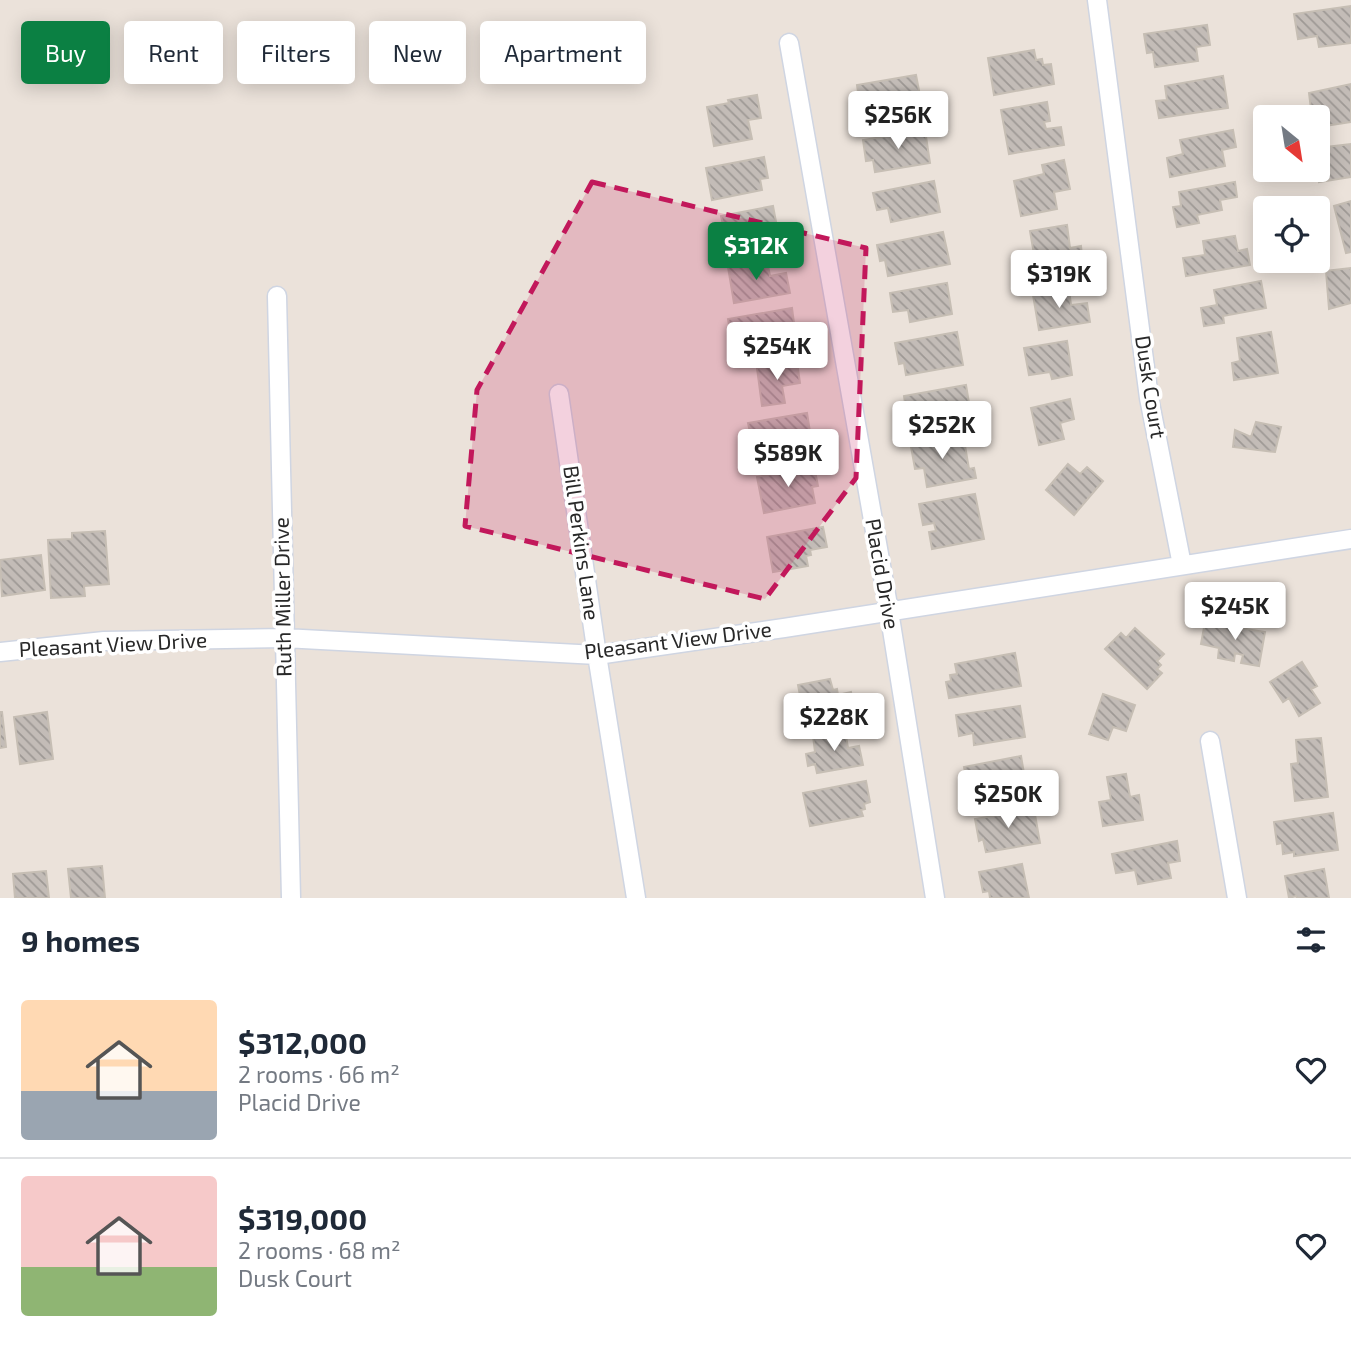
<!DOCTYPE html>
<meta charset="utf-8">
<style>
body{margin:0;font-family:"Exo 2",sans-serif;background:#f2f2f3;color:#1f2937;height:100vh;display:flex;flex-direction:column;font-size:26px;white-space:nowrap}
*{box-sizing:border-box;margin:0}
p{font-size:23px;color:#747a83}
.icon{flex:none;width:38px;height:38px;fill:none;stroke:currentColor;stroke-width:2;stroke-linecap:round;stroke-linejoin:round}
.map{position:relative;height:898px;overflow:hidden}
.panel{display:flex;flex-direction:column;background:#fff;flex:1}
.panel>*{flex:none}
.top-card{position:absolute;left:21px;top:21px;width:700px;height:63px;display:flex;gap:14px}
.needle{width:46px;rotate:150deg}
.buttons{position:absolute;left:1253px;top:105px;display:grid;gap:14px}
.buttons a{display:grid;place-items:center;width:77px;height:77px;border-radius:7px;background:#fff;box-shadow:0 4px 18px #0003;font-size:35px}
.price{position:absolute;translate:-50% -60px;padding:0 16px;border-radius:7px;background:#fff;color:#222;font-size:23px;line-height:46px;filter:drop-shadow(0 2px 4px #0008)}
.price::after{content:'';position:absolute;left:50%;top:42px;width:21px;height:16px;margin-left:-10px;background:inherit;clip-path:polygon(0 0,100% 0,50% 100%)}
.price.current{background:#0b8043;color:#fff}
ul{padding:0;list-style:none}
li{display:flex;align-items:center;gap:21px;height:175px;padding:0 21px}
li+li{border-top:2px solid #e0e1e3}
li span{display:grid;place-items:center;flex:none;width:196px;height:140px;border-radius:7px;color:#555}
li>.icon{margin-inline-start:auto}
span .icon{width:84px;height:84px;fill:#fffc;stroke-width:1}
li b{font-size:30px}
h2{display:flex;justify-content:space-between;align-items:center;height:84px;padding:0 21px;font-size:30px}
.chip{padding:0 24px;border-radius:7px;background:#fff;box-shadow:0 4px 18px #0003;font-size:24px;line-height:63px}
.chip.current{background:#0b8043;color:#fff}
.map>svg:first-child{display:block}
.building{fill:url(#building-back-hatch);stroke:#c6beb4;stroke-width:2}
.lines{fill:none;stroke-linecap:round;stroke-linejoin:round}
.street-casing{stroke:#cfd5e2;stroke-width:21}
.street{stroke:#fff;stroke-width:18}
.marked{fill:#c2185b;fill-opacity:0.2;stroke:#c2185b;stroke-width:5;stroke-dasharray:14 9;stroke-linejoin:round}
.labels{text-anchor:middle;stroke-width:7;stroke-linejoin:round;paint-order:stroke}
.street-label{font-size:21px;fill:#282828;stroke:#fff}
</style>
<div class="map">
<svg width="1351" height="898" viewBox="0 0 1351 898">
<defs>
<pattern id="building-back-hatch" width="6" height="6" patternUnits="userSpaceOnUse" patternTransform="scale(1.75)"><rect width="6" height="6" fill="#c3bcb7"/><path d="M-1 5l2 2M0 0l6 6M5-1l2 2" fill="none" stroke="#9e9995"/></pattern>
</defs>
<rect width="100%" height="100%" fill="#ebe2da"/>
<path class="building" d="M1351 6V43L1319 47 1317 36 1298 39 1294 14Z
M1207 25 1210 45 1196 47 1198 61 1155 67 1153 52 1147 53 1144 34Z
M1034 50 1036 60 1042 59 1043 65 1051 64 1054 84 994 95 988 58Z
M916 75 923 111 876 119 874 110H869L868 104 860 106 857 85Z
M1223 76 1228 108 1159 118 1156 101 1167 100 1165 86Z
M1351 84V122L1318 127V117H1312L1309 93Z
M757 95 761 118 748 120 752 139 714 146 707 107 729 103 728 100Z
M1047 102 1050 121 1044 122 1046 129 1061 127 1064 145 1009 154 1001 110Z
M925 130 930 163 875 172 873 160 866 161 863 140Z
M1233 130 1236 147 1222 150 1225 166 1170 177 1167 158 1183 154 1180 140Z
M1351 144V177L1319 182 1317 170 1318 148Z
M764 157 768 178 760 179 762 190 712 200 706 168Z
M1064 160 1070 189 1054 192 1057 209 1021 216 1014 181 1044 174 1042 165Z
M934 181 940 212 891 222 888 208 877 210 873 193Z
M1235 182 1237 197 1220 200 1222 210 1197 215 1199 223 1177 227 1173 207 1181 206 1179 192Z
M1351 201V252L1346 253 1334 206Z
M773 206 777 227 758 231 761 244 716 253 713 237 725 234 721 216Z
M1067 225 1070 248 1081 246 1083 265 1037 272 1030 231Z
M943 232 950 264 888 276 885 260 880 261 877 245Z
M1235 236 1238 251 1247 249 1250 265 1186 276 1183 258 1205 255 1203 241Z
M767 261 770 276 786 273 790 293 734 303 728 267Z
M1351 268V303L1329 309 1326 271Z
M1261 281 1266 308 1223 316 1224 323 1204 326 1201 308 1217 305 1214 290Z
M947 283 952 314 910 322 908 310 893 312 890 293Z
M1069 289 1071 305 1087 303 1090 322 1039 330 1033 295Z
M792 308 795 331 785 333 786 341H781L782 348 734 356 728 319Z
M957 332 963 365 906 375 904 363 899 364 895 343Z
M1271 332 1278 373 1234 380 1232 363 1240 361 1237 338Z
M1067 341 1072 375 1052 379 1050 372 1029 375 1024 348Z
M797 362 800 383 782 386 785 403 762 406 757 368Z
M966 385 969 403 962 404 964 417 926 424 924 413 907 416 904 396Z
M1070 399 1074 419 1060 423 1064 439 1039 445 1031 408Z
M807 413 810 432 804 433 807 449 762 456 759 441 752 442 748 423Z
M1256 422 1281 427 1275 452 1233 447 1235 430 1251 437Z
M936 437 938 444 964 440 969 469 974 468 976 478 927 487 924 468 915 469 910 441Z
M1068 464 1080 474 1087 467 1103 481 1074 515 1046 490Z
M814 466 818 486 812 487 815 503 764 513 757 477Z
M975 494 984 539 932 549 929 532 936 531 934 523 923 525 919 504Z
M823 527 827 547 810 550 811 555 806 556 808 566 773 572 767 537Z
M105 531 109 584 84 586 85 596 51 598 48 540 72 539V533Z
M41 555 45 590 2 596 0 560Z
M1205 622 1265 632 1259 666 1241 663 1243 655 1235 653 1234 661 1218 658 1219 648 1201 644Z
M1135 628 1164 654 1157 661 1161 665 1157 669 1162 673 1147 689 1105 649 1121 633 1126 638Z
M1015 653 1021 686 949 698 946 682 951 681 950 675 957 674 955 664Z
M1302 662 1317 686 1311 689 1320 703 1299 716 1289 698 1283 702 1270 682Z
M830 679 833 690 837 689 838 695 851 692 854 711 805 721 798 685Z
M1103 694 1135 705 1126 731 1113 727 1108 740 1089 734Z
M1020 706 1025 737 974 745 973 733 959 736 956 715Z
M0 712H2L6 747 0 748Z
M47 712 53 759 20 764 14 717Z
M845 730 848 748 859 746 863 765 817 773 815 764 808 766 806 754 815 752 813 736Z
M1321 738 1328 797 1295 801 1291 764 1298 763 1296 740Z
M1021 756 1027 791 979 799 976 785 968 787 964 767Z
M1126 774 1130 797 1139 795 1143 820 1103 826 1099 802 1111 800 1107 777Z
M866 781 870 802 864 804 865 809 861 810 863 816 810 826 803 793Z
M1034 809 1040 843 986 852 983 839 979 841 975 819Z
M1333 813 1338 850 1294 856V852L1283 854 1282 843 1277 844 1274 822Z
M1177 841 1180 861 1168 863 1171 878 1138 884 1135 870 1116 873 1112 854Z
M1022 864 1029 898H990L989 891 983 892 979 872Z
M102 866 105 898H71L68 869Z
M1324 869 1329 898H1297L1296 896 1289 898 1285 876Z
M46 871 49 898H15L13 874Z"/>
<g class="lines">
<g class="street-casing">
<path id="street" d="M1097 0 1149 398 1182 565
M789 43 889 611 935 898
M277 296 291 898
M559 394 597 655 636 898
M0 652 104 641 284 638 597 655 784 628 1351 539
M1210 741 1237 898"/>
</g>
<use href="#street" class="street"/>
</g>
<path class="marked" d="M592 182 866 248 856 478 765 599 465 526 477 390Z"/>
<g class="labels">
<g class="street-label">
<text transform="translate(1150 387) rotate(81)" y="7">Dusk Court</text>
<text transform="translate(581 543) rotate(82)" y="7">Bill Perkins Lane</text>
<text transform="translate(882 574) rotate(80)" y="7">Placid Drive</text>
<text transform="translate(283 597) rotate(-91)" y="7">Ruth Miller Drive</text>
<text transform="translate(678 641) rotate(-7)" y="7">Pleasant View Drive</text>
<text transform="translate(113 645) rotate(-3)" y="7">Pleasant View Drive</text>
</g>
</g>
</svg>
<div class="buttons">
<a><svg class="needle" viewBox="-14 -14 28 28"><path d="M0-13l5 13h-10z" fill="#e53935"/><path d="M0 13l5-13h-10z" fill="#747a83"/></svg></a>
<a><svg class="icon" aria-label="locate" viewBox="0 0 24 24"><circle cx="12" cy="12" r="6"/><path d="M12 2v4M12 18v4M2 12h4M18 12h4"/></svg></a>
</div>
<b class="price" style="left:898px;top:151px">$256K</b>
<b class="price current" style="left:756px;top:282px">$312K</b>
<b class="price" style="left:1059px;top:310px">$319K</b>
<b class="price" style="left:777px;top:382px">$254K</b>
<b class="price" style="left:942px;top:461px">$252K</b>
<b class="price" style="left:788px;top:489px">$589K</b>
<b class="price" style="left:1235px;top:642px">$245K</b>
<b class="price" style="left:834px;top:753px">$228K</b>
<b class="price" style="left:1008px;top:830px">$250K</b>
<div class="top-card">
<a class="chip current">Buy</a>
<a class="chip">Rent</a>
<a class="chip">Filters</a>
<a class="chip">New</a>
<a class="chip">Apartment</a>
</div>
</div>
<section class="panel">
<h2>9 homes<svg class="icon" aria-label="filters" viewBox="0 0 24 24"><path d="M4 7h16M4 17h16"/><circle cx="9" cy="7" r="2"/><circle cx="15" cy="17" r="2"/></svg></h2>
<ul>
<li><span style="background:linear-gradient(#ffd9b3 65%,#9aa5b1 0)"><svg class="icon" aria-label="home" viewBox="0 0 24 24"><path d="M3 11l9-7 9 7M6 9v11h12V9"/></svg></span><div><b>$312,000</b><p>2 rooms · 66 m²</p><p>Placid Drive</p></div><svg class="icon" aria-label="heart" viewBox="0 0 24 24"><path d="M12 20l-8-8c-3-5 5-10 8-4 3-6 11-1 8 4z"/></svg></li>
<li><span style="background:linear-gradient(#f6c9c9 65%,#8fb573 0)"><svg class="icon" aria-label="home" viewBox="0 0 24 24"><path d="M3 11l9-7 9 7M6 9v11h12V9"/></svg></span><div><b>$319,000</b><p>2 rooms · 68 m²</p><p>Dusk Court</p></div><svg class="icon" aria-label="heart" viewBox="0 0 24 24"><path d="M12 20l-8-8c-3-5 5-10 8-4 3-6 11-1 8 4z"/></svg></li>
</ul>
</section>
